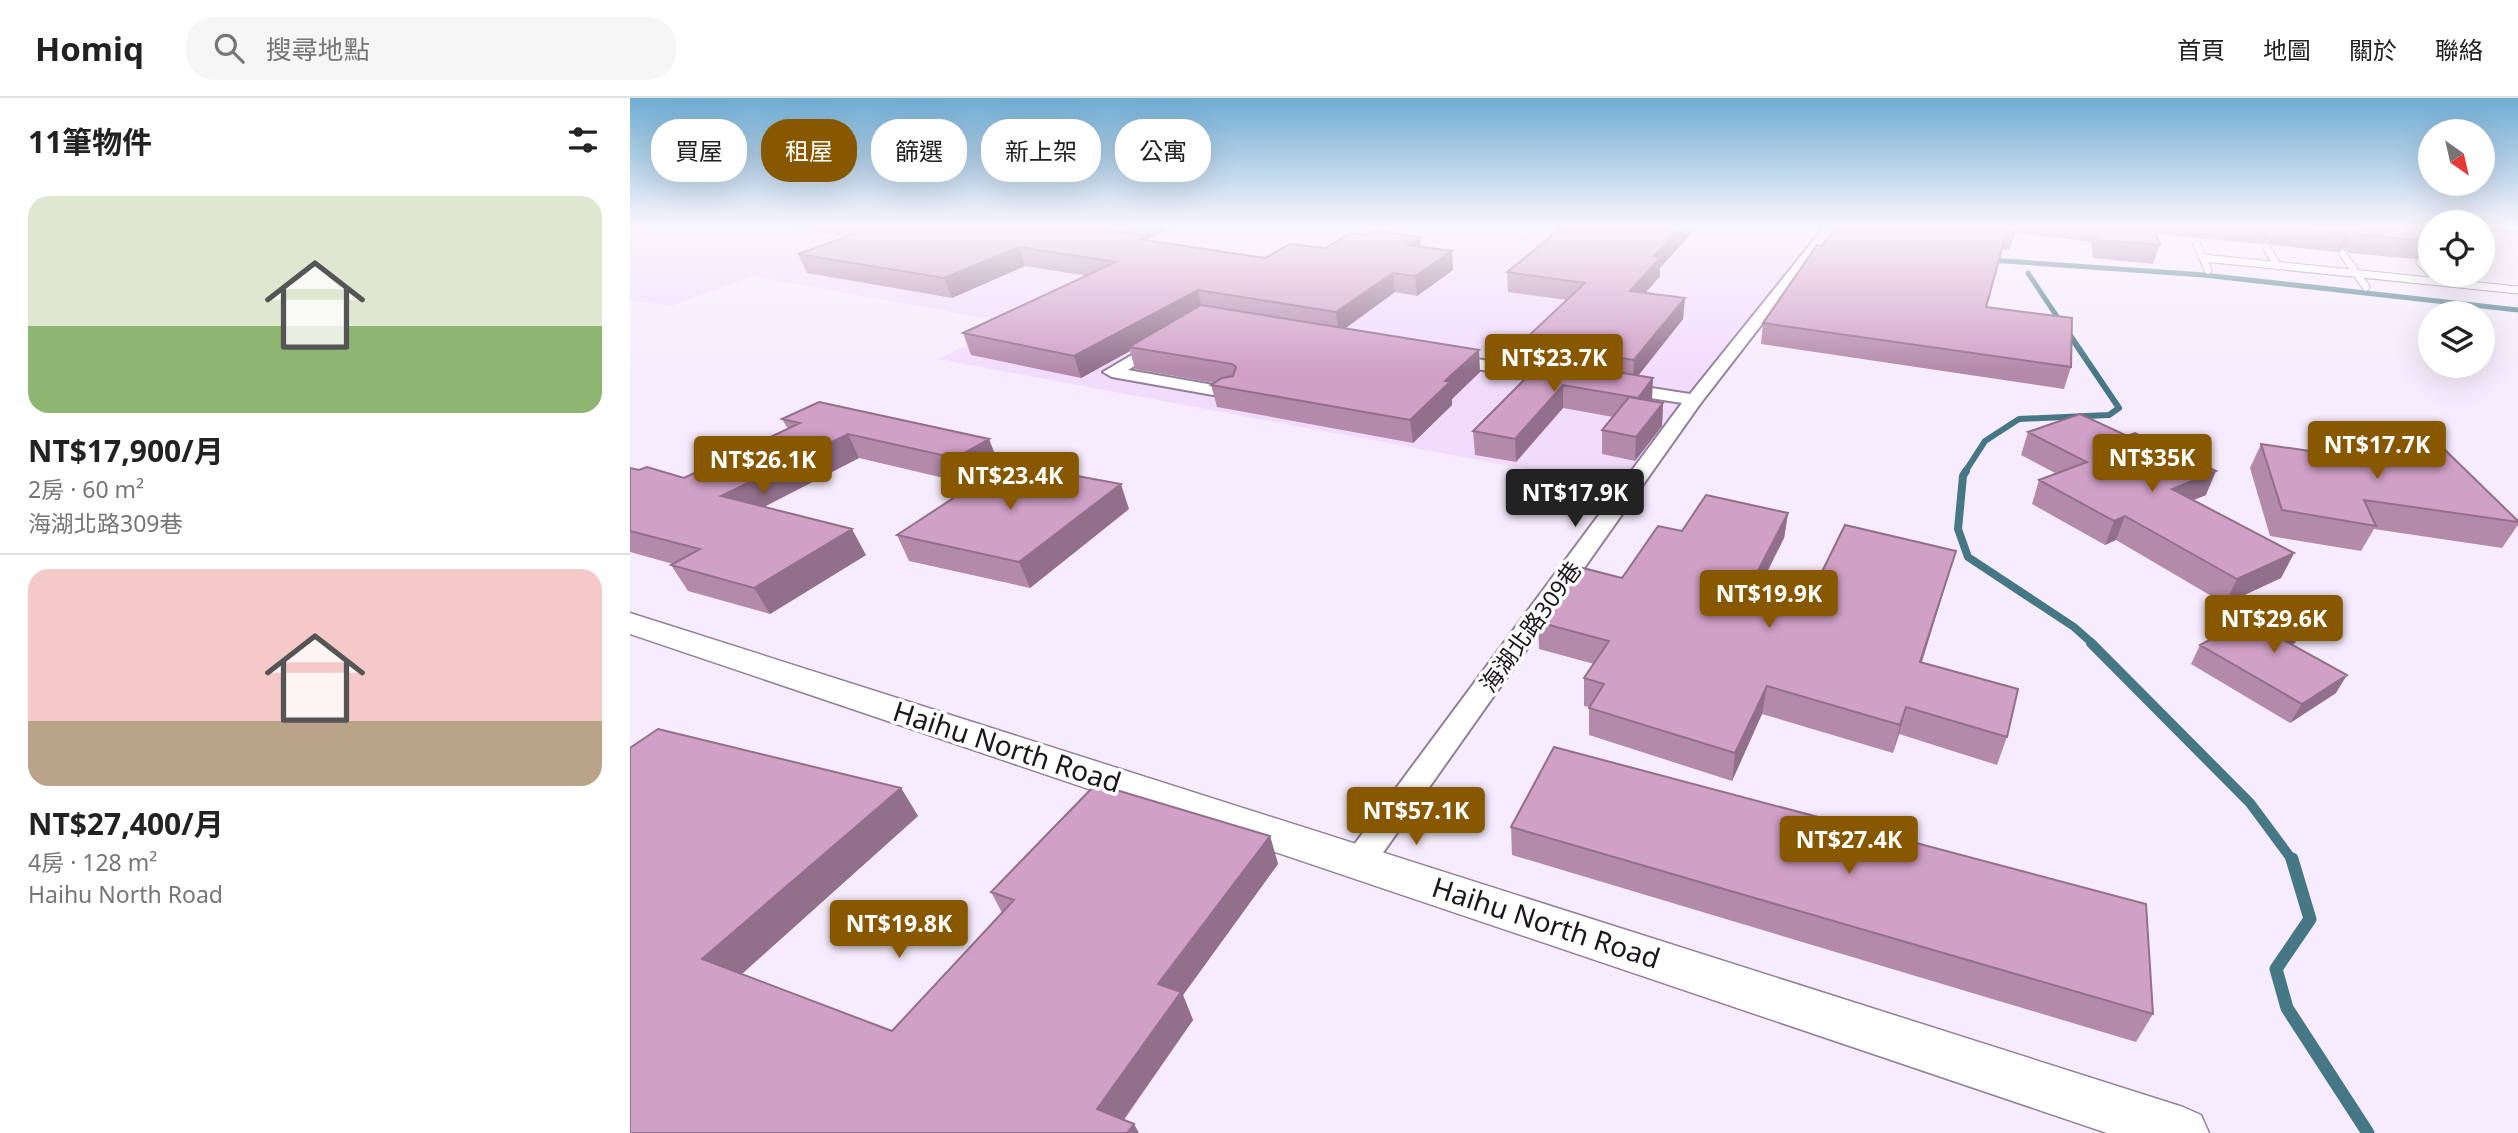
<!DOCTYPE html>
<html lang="zh-TW">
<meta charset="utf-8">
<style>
body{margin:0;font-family:"Noto Sans","Noto Sans TC",sans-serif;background:#f6f6f6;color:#222;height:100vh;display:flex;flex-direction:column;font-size:26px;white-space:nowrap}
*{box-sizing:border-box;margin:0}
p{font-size:23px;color:#767676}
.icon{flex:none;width:38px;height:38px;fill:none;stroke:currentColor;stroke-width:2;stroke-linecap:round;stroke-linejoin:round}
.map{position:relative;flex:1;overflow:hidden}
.details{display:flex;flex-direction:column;background:#fff;width:630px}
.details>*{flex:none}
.guide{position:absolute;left:21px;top:21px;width:665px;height:63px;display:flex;gap:14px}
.needle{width:46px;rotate:146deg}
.controls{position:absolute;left:1788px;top:21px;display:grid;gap:14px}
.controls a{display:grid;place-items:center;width:77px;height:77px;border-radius:50%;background:#fff;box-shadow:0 7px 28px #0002;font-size:35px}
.price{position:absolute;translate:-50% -60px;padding:0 16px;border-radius:7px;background:#885800;color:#fff;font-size:23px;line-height:46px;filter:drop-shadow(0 2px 4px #0008)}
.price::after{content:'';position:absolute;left:50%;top:42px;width:21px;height:16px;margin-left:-10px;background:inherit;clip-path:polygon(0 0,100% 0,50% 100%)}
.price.on{background:#222;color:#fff}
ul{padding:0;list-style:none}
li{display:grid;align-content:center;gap:14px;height:371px;padding:0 28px}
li+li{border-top:2px solid #e0e0e0}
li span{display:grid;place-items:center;height:217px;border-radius:21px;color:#555}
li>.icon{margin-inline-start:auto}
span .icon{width:126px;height:126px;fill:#fffc;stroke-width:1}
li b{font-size:30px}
h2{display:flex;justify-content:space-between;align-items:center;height:84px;padding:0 28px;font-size:30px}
.chip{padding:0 24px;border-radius:28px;background:#fff;box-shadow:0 7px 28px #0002;font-size:24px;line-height:63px}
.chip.on{background:#885800;color:#fff}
header{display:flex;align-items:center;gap:42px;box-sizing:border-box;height:98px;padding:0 35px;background:#fff;border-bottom:2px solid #e0e0e0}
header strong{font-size:33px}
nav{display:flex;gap:38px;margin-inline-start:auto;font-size:24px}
.search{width:490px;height:63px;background:#f6f6f6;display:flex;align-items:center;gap:18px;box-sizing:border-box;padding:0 24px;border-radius:28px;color:#767676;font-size:26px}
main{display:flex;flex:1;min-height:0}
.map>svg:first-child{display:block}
.built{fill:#f2dcfd}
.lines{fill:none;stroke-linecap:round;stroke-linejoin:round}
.stream-far4{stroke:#457785;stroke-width:5}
.stream-far3{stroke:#457785;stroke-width:6}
.stream-far2{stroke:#457785;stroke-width:8}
.stream-far1{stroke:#457785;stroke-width:10}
.stream{stroke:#457785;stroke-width:13}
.service-casing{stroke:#928199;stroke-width:9}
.minor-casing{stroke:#928199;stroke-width:4}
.tertiary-casing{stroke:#928199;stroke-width:3}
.service{stroke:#fff;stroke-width:7}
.minor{fill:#fff;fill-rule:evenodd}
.tertiary{fill:#fff;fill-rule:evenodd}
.wall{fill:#b48aab}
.shaded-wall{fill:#92708b}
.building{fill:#d1a0c7;stroke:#92708b;stroke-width:2}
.labels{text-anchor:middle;stroke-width:7;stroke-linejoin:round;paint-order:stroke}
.street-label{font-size:23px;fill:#1b151e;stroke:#fefefe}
.near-street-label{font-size:28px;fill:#1b151e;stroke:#fefefe}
</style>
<header>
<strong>Homiq</strong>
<div class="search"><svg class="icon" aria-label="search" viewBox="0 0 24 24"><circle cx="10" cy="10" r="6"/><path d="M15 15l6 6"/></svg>搜尋地點</div>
<nav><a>首頁</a><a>地圖</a><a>關於</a><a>聯絡</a></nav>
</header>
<main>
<section class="details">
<h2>11筆物件<svg class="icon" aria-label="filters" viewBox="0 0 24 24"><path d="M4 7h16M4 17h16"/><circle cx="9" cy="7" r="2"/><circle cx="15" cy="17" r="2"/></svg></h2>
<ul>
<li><span style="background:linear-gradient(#dfe7d0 60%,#8fb573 0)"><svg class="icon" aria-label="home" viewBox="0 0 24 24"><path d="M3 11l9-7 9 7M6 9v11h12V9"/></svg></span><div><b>NT$17,900/月</b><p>2房 · 60 m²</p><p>海湖北路309巷</p></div></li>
<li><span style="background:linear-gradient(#f6c9c9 70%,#b9a48a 0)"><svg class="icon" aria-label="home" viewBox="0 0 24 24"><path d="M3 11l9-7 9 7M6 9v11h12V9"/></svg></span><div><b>NT$27,400/月</b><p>4房 · 128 m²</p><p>Haihu North Road</p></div></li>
</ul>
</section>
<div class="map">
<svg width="1888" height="1035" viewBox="0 0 1888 1035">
<rect width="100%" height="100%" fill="#f7ecfd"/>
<path class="built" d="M0 128H1192L988 388 308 261 382 225 123 178 41 208 0 202Z"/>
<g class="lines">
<path class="stream-far4" d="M1360 162 1574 177 1888 212
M1398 175 1440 238"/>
<path class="stream-far3" d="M1335 374 1355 343 1389 321 1479 317 1489 310 1439 236"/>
<path class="stream-far2" d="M1336 373 1333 378 1328 431 1338 459 1444 529 1463 546"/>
<path class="stream-far1" d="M1461 545 1620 705 1663 763"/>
<path class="stream" d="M1662 761 1680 821 1646 871 1657 910 1738 1035"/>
<g class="service-casing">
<path id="service" d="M1866 128 1888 130
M1567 147 1578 172
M1636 149 1648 168
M1713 156 1736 189
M1574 160 1888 192
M1790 164 1801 176"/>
</g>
<g class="minor-casing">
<path id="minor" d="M1195 128H1208L1070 306 740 773 729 777 718 773 713 764 718 755 1052 305 983 294 980 290 983 286 989 285 1060 296Z
M531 240 537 242 539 245 537 248 498 272 606 291 609 295 606 299 600 300 482 279 473 274Z
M816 256 932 275 941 280 932 285 810 265 808 261 810 257Z"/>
</g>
<g class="tertiary-casing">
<path id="tertiary" d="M0 515 1553 1009 1571 1017 1579 1035H1477L0 536Z"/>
</g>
<use href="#service" class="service"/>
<use href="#minor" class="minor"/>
<use href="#tertiary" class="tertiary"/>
</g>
<path class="wall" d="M156 128H545L517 141V142L635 160 695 150 791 149 822 153 823 172 787 198 765 194 715 230 850 274 822 301V307L783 345 587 309 581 287 584 285 505 271 500 253 451 280 341 257 333 235 457 178 395 168 322 200 177 175 168 156 218 139Z
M934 128H1068L1030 170V178L1015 195 1055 200 1053 221 1008 278 1022 303 1033 305 1032 328 1005 363 972 356V332L983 319 933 310 886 364 845 357 843 333 908 268 893 266 892 244 937 202 878 194 877 174Z
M1239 128H1801V163L1797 162 1791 158 1785 161 1720 155 1713 150 1707 154 1642 147 1636 143 1631 146 1526 136 1530 147 1523 166 1463 160 1461 144 1385 135 1379 152 1373 151 1357 209 1441 269 1434 291 1131 246 1133 225 1192 148 1237 131Z
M1853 141 1861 149 1853 163Z
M152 321 359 341 368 365 335 385 229 360 134 409 236 457 140 516 58 493 41 467 43 466 0 454V370L54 380 158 331Z
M1398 334 1576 397 1563 402 1664 455 1651 480 1595 506 1486 442 1475 447 1402 406 1409 382 1427 376 1391 357Z
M1715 337 1888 423V427L1872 450 1744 431 1731 453 1640 438 1620 370 1631 346 1704 357Z
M499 411 400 490 279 463 267 437Z
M1158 415 1154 440 1131 486 1180 498 1318 479 1292 564 1377 639 1367 667 1269 636 1263 655 1132 616 1102 683 959 637V609L954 608V580L964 566 909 551 908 524 992 480 1052 433Z
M1607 522 1665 545 1662 547 1706 595 1660 625 1561 566 1570 547 1603 529Z
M0 650 271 690 288 718 112 876 262 933 372 815 361 794 640 738 648 766 553 897 563 922 494 1022 0 1035Z
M881 729 1523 916 1506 944 882 757Z"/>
<path class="shaded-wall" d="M501 128H545L517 141 521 157 488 134Z
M1052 128H1068L1030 170V178L1000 213V193L1024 158Z
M1385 128H1387L1385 135 1379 152Z
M1638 128H1642L1636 143 1631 146Z
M1721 132 1713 150 1707 154 1716 135Z
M790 139 792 157 778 147Z
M1801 139 1791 158 1785 161 1794 143Z
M389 149 395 168 322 200 314 180Z
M822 153 823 172 787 198 785 178Z
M763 175 765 194 709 235 706 214Z
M568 192 572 212 499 249 500 253 451 280 444 258Z
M1055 200 1053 221 1003 284 1004 262Z
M849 252 850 274 822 301V307L783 345 780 322 815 283Z
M1023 280 1022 303 1008 300Z
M933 287V310L886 364 885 341Z
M1033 305 1032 328 1005 363 1006 339Z
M218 336 229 360 106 423 91 398Z
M359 341 368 365 335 385 325 360Z
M1586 373 1576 397 1532 415 1542 391Z
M491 386 499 411 400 490 389 464Z
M1158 415 1154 440 1119 510 1122 484Z
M1495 418 1486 442 1475 447 1484 423Z
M222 431 236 457 140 516 124 490Z
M1326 453 1318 479 1283 591 1290 564Z
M1664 455 1651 480 1595 506 1607 481Z
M1675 526 1665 545 1640 558 1650 540Z
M1717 577 1706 595 1660 625 1672 606Z
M1137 588 1132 616 1102 683 1105 655Z
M1276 609 1269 636 1263 655 1270 627Z
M271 690 288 718 97 889 72 861Z
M640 738 648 766 553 897 563 922 484 1035 467 1011 528 886Z
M504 1026 509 1035H497Z"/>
<path class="building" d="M247 128H501L488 134 516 138 509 141 635 160 660 146 695 150 721 135 732 137 748 133 790 139 778 147 822 153 785 178 763 175 706 214 568 192 444 258 333 235 486 164 389 149 314 180 168 156Z
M934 128H1052L1024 158 1031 159 1000 193 1055 200 1004 262 892 244 955 185 877 174Z
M1205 128 1237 131 1239 128H1385L1383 133 1377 132 1356 209 1442 220 1441 269 1133 225 1187 147 1192 148Z
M1467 128H1523L1530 147 1468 142Z
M1649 128H1801V140L1794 143 1728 136 1721 132 1716 135Z
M1853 141 1861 149 1853 148Z
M571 207 849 252 815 283 820 284 780 322 581 287 592 280 603 278 606 269 602 266 499 249Z
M914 262 1023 280 1008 300 933 287 885 341 843 333Z
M999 299 1033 305 1006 339 972 332Z
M189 304 359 341 325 360 218 336 91 398 222 431 124 490 41 467 70 451 0 433V370L9 372 17 369 54 380 170 325 152 321Z
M1450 316 1497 338 1505 335 1586 373 1542 391 1664 455 1607 481 1495 418 1484 423 1409 382 1457 364 1398 334Z
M1715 337 1812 349 1888 423V424L1734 402 1746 428 1652 412 1631 346 1728 360Z
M377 365 491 386 389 464 267 437Z
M1076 397 1158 415 1122 484 1180 498 1215 427 1326 453 1290 564 1388 591 1377 639 1276 609 1270 627 1137 588 1105 655 959 610 974 586 954 580 979 543 908 524 949 469 992 480 1028 428 1052 433Z
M1638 506 1675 526 1650 540 1717 577 1672 606 1570 547 1611 525 1607 522Z
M28 631 271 690 72 861 262 933 384 802 361 794 466 686 640 738 528 886 551 894 467 1011 504 1026 497 1035H0V650Z
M924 649 1516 806 1523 916 881 729Z"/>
<linearGradient id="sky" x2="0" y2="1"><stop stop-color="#6eacd2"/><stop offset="0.47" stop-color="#fbf6fe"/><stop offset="1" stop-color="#fbf6fe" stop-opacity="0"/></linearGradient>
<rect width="1888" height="273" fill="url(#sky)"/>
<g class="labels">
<g class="street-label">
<text transform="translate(901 529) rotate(-54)" y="8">海湖北路309巷</text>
</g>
<g class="near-street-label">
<text transform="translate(377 649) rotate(18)" y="10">Haihu North Road</text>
<text transform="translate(916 825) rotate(18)" y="10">Haihu North Road</text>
</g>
</g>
</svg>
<div class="controls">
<a><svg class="needle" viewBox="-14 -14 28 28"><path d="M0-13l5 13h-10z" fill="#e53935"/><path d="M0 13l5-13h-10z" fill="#767676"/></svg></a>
<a><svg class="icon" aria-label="locate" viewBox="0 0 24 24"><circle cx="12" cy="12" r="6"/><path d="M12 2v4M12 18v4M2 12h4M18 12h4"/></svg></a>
<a><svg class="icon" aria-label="layers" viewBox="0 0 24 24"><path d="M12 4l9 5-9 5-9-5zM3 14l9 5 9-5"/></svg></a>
</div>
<b class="price" style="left:924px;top:296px">NT$23.7K</b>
<b class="price" style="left:1747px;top:383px">NT$17.7K</b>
<b class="price" style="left:1522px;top:396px">NT$35K</b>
<b class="price" style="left:133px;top:398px">NT$26.1K</b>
<b class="price" style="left:380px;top:414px">NT$23.4K</b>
<b class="price on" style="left:945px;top:431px">NT$17.9K</b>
<b class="price" style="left:1139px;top:532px">NT$19.9K</b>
<b class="price" style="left:1644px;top:557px">NT$29.6K</b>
<b class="price" style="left:786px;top:749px">NT$57.1K</b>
<b class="price" style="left:1219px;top:778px">NT$27.4K</b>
<b class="price" style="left:269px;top:862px">NT$19.8K</b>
<div class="guide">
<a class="chip">買屋</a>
<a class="chip on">租屋</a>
<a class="chip">篩選</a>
<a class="chip">新上架</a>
<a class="chip">公寓</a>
</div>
</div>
</main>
